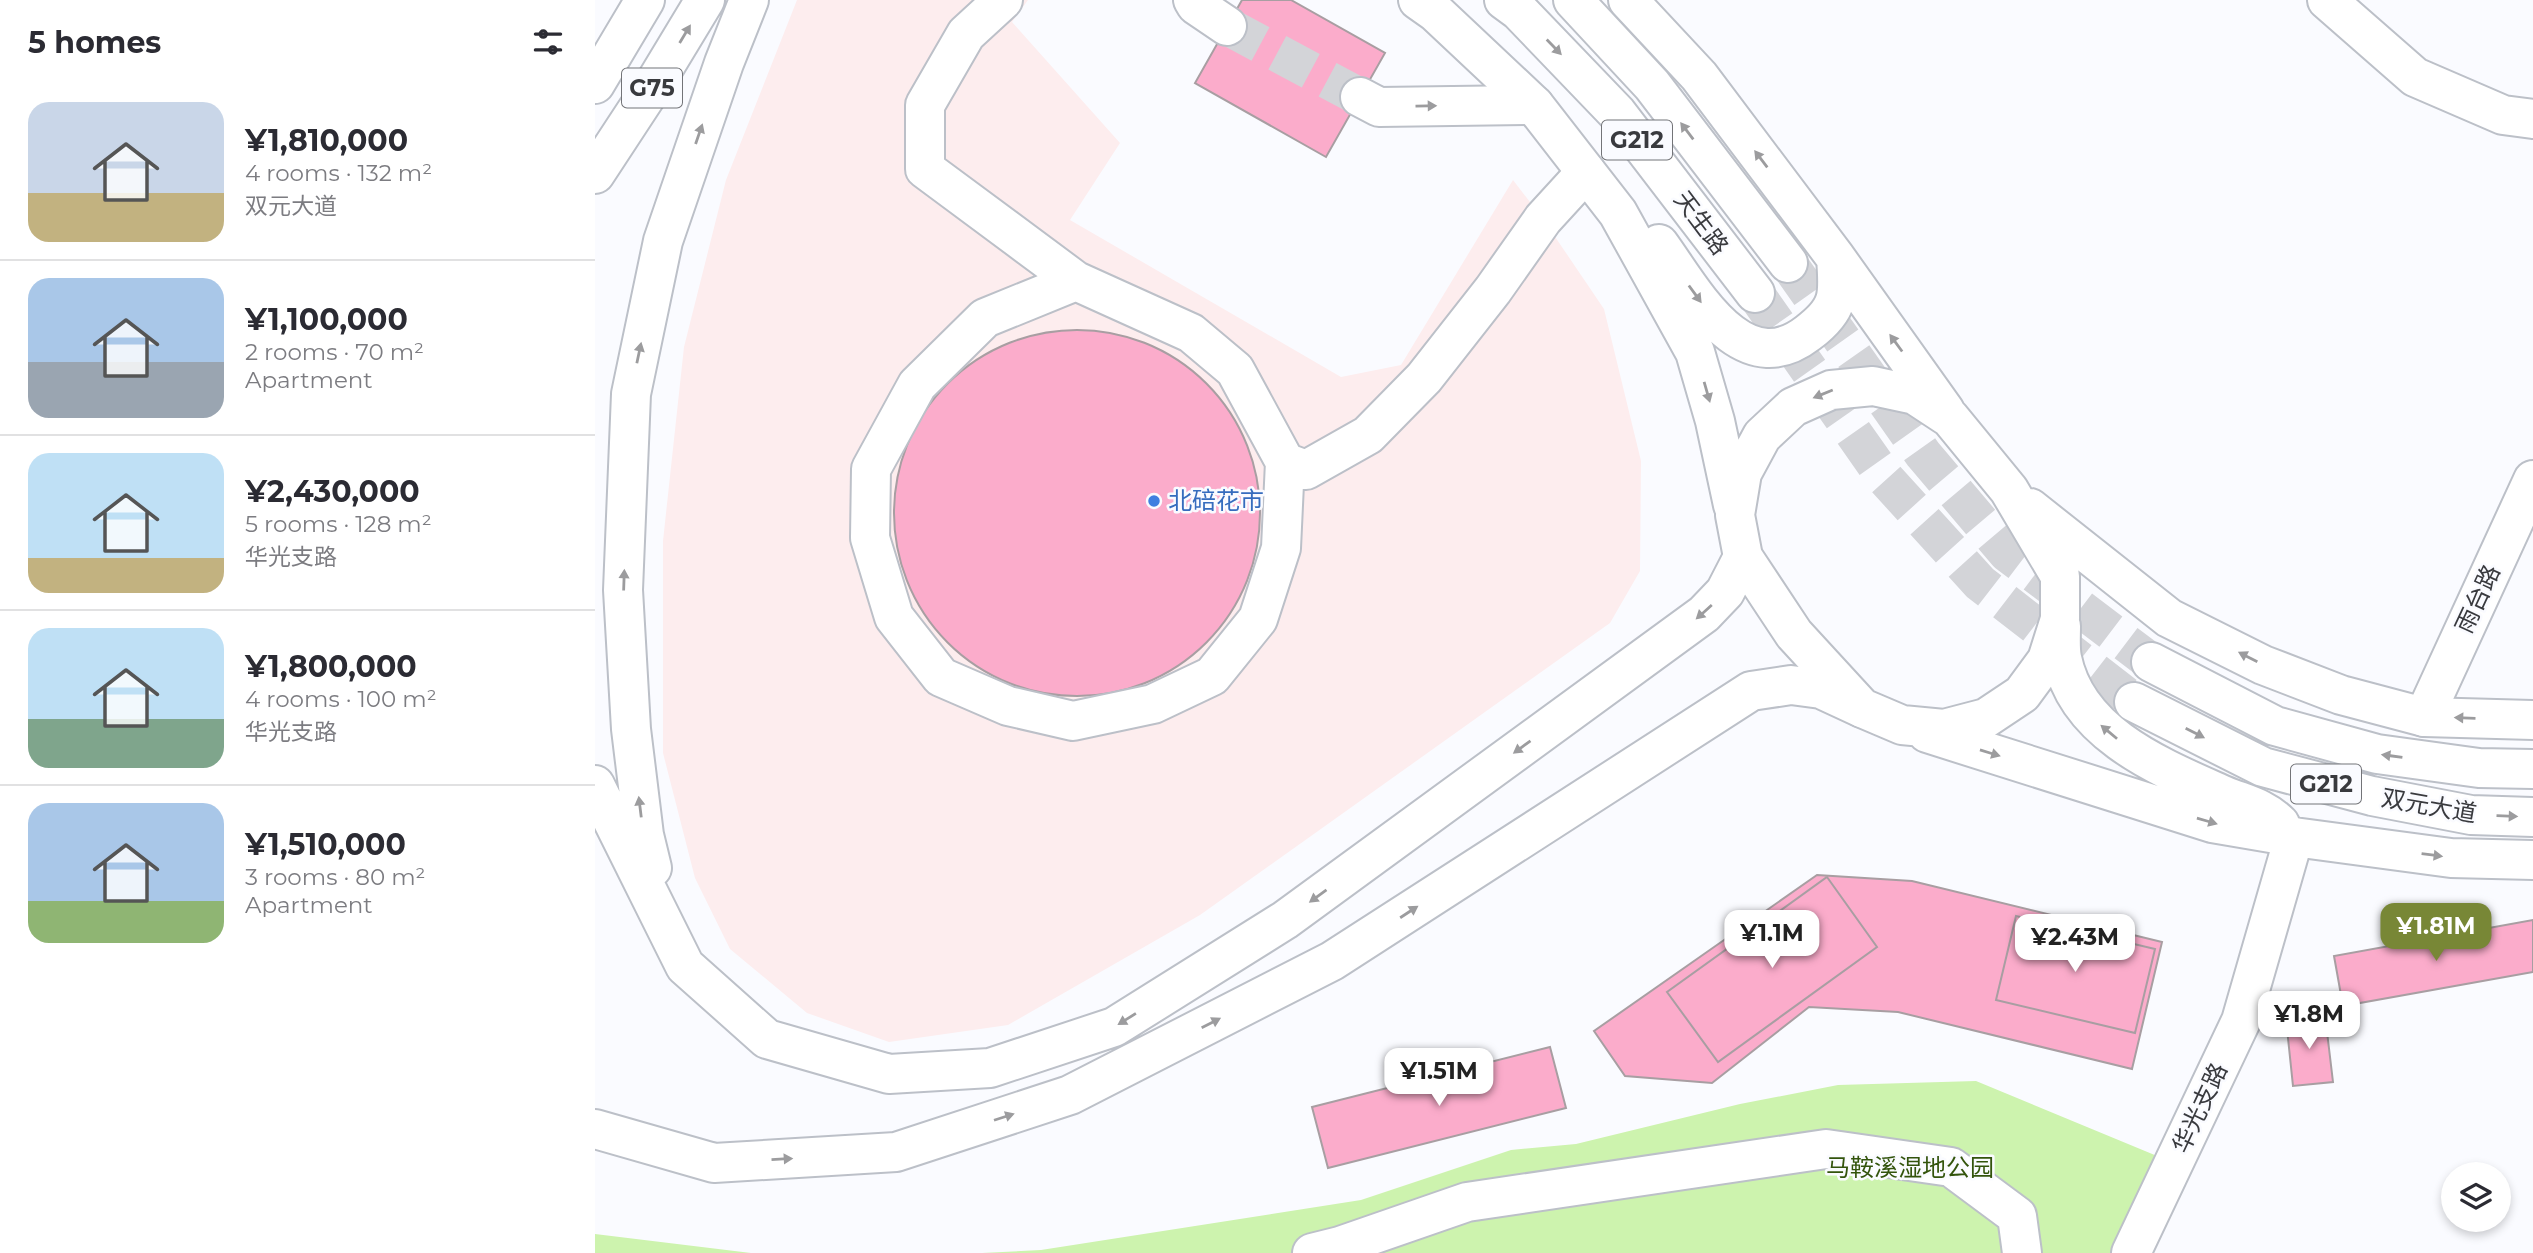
<!DOCTYPE html>
<meta charset="utf-8">
<style>
body{margin:0;font-family:Montserrat,"Noto Sans SC",sans-serif;background:#f2f2f3;color:#2b2b33;height:100vh;display:flex;flex-direction:column;font-size:26px;white-space:nowrap}
*{box-sizing:border-box;margin:0}
p{font-size:23px;color:#7c7c81}
.icon{flex:none;width:38px;height:38px;fill:none;stroke:currentColor;stroke-width:2;stroke-linecap:round;stroke-linejoin:round}
.map{position:relative;flex:1;overflow:hidden}
.side{display:flex;flex-direction:column;background:#fff;width:595px}
.side>*{flex:none}
.buttons{position:absolute;left:1846px;top:1162px;display:grid;gap:14px}
.buttons a{display:grid;place-items:center;width:70px;height:70px;border-radius:50%;background:#fff;box-shadow:0 4px 10px #0003;font-size:35px}
.price{position:absolute;translate:-50% -60px;padding:0 16px;border-radius:14px;background:#fff;color:#222;font-size:23px;line-height:46px;filter:drop-shadow(0 2px 4px #0008)}
.price::after{content:'';position:absolute;left:50%;top:42px;width:21px;height:16px;margin-left:-10px;background:inherit;clip-path:polygon(0 0,100% 0,50% 100%)}
.price.on{background:#788736;color:#fff}
ul{padding:0;list-style:none}
li{display:flex;align-items:center;gap:21px;height:175px;padding:0 28px}
li+li{border-top:2px solid #e1e1e2}
li span{display:grid;place-items:center;flex:none;width:196px;height:140px;border-radius:21px;color:#555}
li>.icon{margin-inline-start:auto}
span .icon{width:84px;height:84px;fill:#fffc;stroke-width:1}
li b{font-size:30px}
h2{display:flex;justify-content:space-between;align-items:center;height:84px;padding:0 28px;font-size:30px}
main{display:flex;flex:1;min-height:0}
.map>svg:first-child{display:block}
.commercial{fill:#fdedee}
.green{fill:#cdf3ae}
.building{fill:#fbaccb;stroke:#a89ea2;stroke-width:2}
.lines{fill:none;stroke-linecap:round;stroke-linejoin:round}
.minor-tunnel{stroke:#d3d4d8;stroke-width:38;stroke-dasharray:38 19;stroke-linecap:butt}
.highway-tunnel{stroke:#d3d4d8;stroke-width:38;stroke-dasharray:38 19;stroke-linecap:butt}
.minor-casing{stroke:#bcc0c8;stroke-width:42}
.major-casing{stroke:#bcc0c8;stroke-width:42}
.highway-casing{stroke:#bcc0c8;stroke-width:42}
.minor{stroke:#fff;stroke-width:38}
.major{stroke:#fff;stroke-width:38}
.highway{stroke:#fff;stroke-width:38}
.oneway{fill:#9c9c9e}
.shop-dot{fill:#3f7fe0;stroke:#fafbff;stroke-width:2.5}
.labels{text-anchor:middle;stroke-width:5;stroke-linejoin:round;paint-order:stroke}
.shield{fill:#fafbff;stroke:#737478;stroke-width:2}
.shield-label{font-size:23px;font-weight:bold;fill:#393a3e}
.street-label{font-size:24px;fill:#393a3e;stroke:#fafbff}
.shop-label{font-size:24px;fill:#366cbe;stroke:#fafbff;text-anchor:start}
.park-label{font-size:24px;fill:#33540c;stroke:#fafbff}
</style>
<main>
<section class="side">
<h2>5 homes<svg class="icon" aria-label="filters" viewBox="0 0 24 24"><path d="M4 7h16M4 17h16"/><circle cx="9" cy="7" r="2"/><circle cx="15" cy="17" r="2"/></svg></h2>
<ul>
<li><span style="background:linear-gradient(#c9d6e8 65%,#c2b280 0)"><svg class="icon" aria-label="home" viewBox="0 0 24 24"><path d="M3 11l9-7 9 7M6 9v11h12V9"/></svg></span><div><b>¥1,810,000</b><p>4 rooms · 132 m²</p><p>双元大道</p></div></li>
<li><span style="background:linear-gradient(#a9c7e8 60%,#9aa5b1 0)"><svg class="icon" aria-label="home" viewBox="0 0 24 24"><path d="M3 11l9-7 9 7M6 9v11h12V9"/></svg></span><div><b>¥1,100,000</b><p>2 rooms · 70 m²</p><p>Apartment</p></div></li>
<li><span style="background:linear-gradient(#bfe0f5 75%,#c2b280 0)"><svg class="icon" aria-label="home" viewBox="0 0 24 24"><path d="M3 11l9-7 9 7M6 9v11h12V9"/></svg></span><div><b>¥2,430,000</b><p>5 rooms · 128 m²</p><p>华光支路</p></div></li>
<li><span style="background:linear-gradient(#bfe0f5 65%,#7fa58c 0)"><svg class="icon" aria-label="home" viewBox="0 0 24 24"><path d="M3 11l9-7 9 7M6 9v11h12V9"/></svg></span><div><b>¥1,800,000</b><p>4 rooms · 100 m²</p><p>华光支路</p></div></li>
<li><span style="background:linear-gradient(#a9c7e8 70%,#8fb573 0)"><svg class="icon" aria-label="home" viewBox="0 0 24 24"><path d="M3 11l9-7 9 7M6 9v11h12V9"/></svg></span><div><b>¥1,510,000</b><p>3 rooms · 80 m²</p><p>Apartment</p></div></li>
</ul>
</section>
<div class="map">
<svg width="1938" height="1253" viewBox="0 0 1938 1253">
<rect width="100%" height="100%" fill="#fafbff"/>
<path class="commercial" d="M202 0H433L417 22 525 143 475 220 746 377 806 365 918 180 948 219 1009 309 1046 461 1045 571 1015 623 605 915 413 1025 294 1042 212 1013 135 949 100 878 68 753V541L89 347 131 180Z"/>
<path class="green" d="M1381 1081 1579 1163 1536 1253H387L446 1250 766 1200 916 1150 981 1144 1145 1104 1243 1085Z
M0 1234 156 1253H0Z"/>
<path class="building" d="M647 0H696L790 53 731 157 600 83Z
M299 513a183 183 0 1 1 366 0a183 183 0 1 1-366 0Z
M1222 875 1317 881 1567 942 1537 1069 1303 1012 1214 1007 1117 1083 1030 1076 999 1031Z
M1232 877 1282 947 1123 1062 1072 992Z
M1421 916 1560 949 1540 1033 1401 1000Z
M1938 920V972L1748 1006 1739 956Z
M1730 1015 1738 1082 1698 1086 1691 1019Z
M955 1047 971 1108 733 1168 717 1107Z"/>
<g class="lines">
<path class="minor-tunnel" d="M632 26 765 97"/>
<path class="highway-tunnel" d="M1193 263 1328 454 1412 553 1556 662
M1160 293 1290 478 1385 583 1539 702"/>
<g class="minor-casing">
<path id="minor" d="M408 0 371 34 330 105V169L481 281 596 333 640 370 690 462 711 470 773 435 829 378 898 290 948 219 991 172
M598 0 601 5 632 26
M1732 0 1820 77 1908 115 1938 119
M765 97 784 107 939 105
M481 281 390 318 322 385 276 469 275 538 299 617 346 677 413 706 478 721 558 704 617 676 663 619 686 548 690 462
M1829 717 1938 480
M717 1253 745 1246 872 1202 1231 1149 1356 1167 1422 1216 1427 1253
M1536 1253 1646 1021 1699 837"/>
</g>
<g class="major-casing">
<path id="major" d="M823 0 840 12 939 105 1023 213 1100 352 1120 421 1138 505
M1033 0 1104 76 1241 258 1350 411
M1064 244C1097 289 1146 385 1213 333 1245 309 1244 295 1241 258
M1278 386 1320 395 1355 418 1414 490 1465 576V619L1452 660 1427 694 1391 718 1349 729 1307 725 1267 708 1199 634 1148 557 1140 515 1147 473 1167 436 1198 407 1236 390Z
M1435 508 1574 618 1668 665 1746 695 1829 717 1938 720
M1466 626C1466 637 1465 648 1467 658 1482 734 1565 767 1628 795 1649 804 1668 807 1685 824
M1332 733 1617 823 1699 837 1856 858 1938 860"/>
</g>
<g class="highway-casing">
<path id="highway" d="M909 0 924 11 1022 113 1160 293
M978 0 1057 85 1193 263
M0 84 50 0
M0 174 61 81 110 0
M1556 662 1680 726 1782 754 1884 768 1938 769
M1539 702 1668 767 1777 796 1876 815 1938 817
M0 785 90 966 172 1039 294 1074 395 1068 519 1027 690 920 1109 614 1130 592 1148 557
M57 868 49 835 36 729 28 590 36 394 68 241 129 63 154 0
M0 1129 119 1163 301 1152 475 1095 737 961 1156 691 1196 685 1226 689 1267 708"/>
</g>
<use href="#minor" class="minor"/>
<use href="#major" class="major"/>
<use href="#highway" class="highway"/>
</g>
<defs><path id="oneway-solid" d="M-6-.8H1V-3.2L6.5 0L1 3.2V.8H-6Z" transform="scale(1.75)"/></defs>
<g class="oneway">
<use href="#oneway-solid" transform="translate(90 34) rotate(-59)"/>
<use href="#oneway-solid" transform="translate(959 47) rotate(46)"/>
<use href="#oneway-solid" transform="translate(831 106) rotate(-1)"/>
<use href="#oneway-solid" transform="translate(1092 131) rotate(-127)"/>
<use href="#oneway-solid" transform="translate(104 134) rotate(-71)"/>
<use href="#oneway-solid" transform="translate(1166 159) rotate(-127)"/>
<use href="#oneway-solid" transform="translate(1100 294) rotate(54)"/>
<use href="#oneway-solid" transform="translate(1301 343) rotate(-126)"/>
<use href="#oneway-solid" transform="translate(44 353) rotate(-78)"/>
<use href="#oneway-solid" transform="translate(1112 392) rotate(74)"/>
<use href="#oneway-solid" transform="translate(1228 394) rotate(158)"/>
<use href="#oneway-solid" transform="translate(29 580) rotate(-88)"/>
<use href="#oneway-solid" transform="translate(1109 612) rotate(138)"/>
<use href="#oneway-solid" transform="translate(1653 657) rotate(-153)"/>
<use href="#oneway-solid" transform="translate(1870 718) rotate(-178)"/>
<use href="#oneway-solid" transform="translate(1514 732) rotate(-140)"/>
<use href="#oneway-solid" transform="translate(1600 733) rotate(27)"/>
<use href="#oneway-solid" transform="translate(927 747) rotate(144)"/>
<use href="#oneway-solid" transform="translate(1395 753) rotate(17)"/>
<use href="#oneway-solid" transform="translate(1797 756) rotate(-172)"/>
<use href="#oneway-solid" transform="translate(45 807) rotate(-97)"/>
<use href="#oneway-solid" transform="translate(1912 816) rotate(2)"/>
<use href="#oneway-solid" transform="translate(1612 821) rotate(16)"/>
<use href="#oneway-solid" transform="translate(1837 855) rotate(7)"/>
<use href="#oneway-solid" transform="translate(723 896) rotate(144)"/>
<use href="#oneway-solid" transform="translate(814 912) rotate(-33)"/>
<use href="#oneway-solid" transform="translate(532 1019) rotate(148)"/>
<use href="#oneway-solid" transform="translate(616 1023) rotate(-27)"/>
<use href="#oneway-solid" transform="translate(409 1117) rotate(-18)"/>
<use href="#oneway-solid" transform="translate(187 1159) rotate(-3)"/>
</g>
<circle class="shop-dot" cx="559" cy="501" r="7"/>
<g class="labels">
<g class="shield">
<rect x="27" y="68.5" width="60" height="39" rx="5"/>
<rect x="1007" y="120.5" width="70" height="39" rx="5"/>
<rect x="1696" y="764.5" width="70" height="39" rx="5"/>
</g>
<g class="shield-label">
<text x="57" y="96">G75</text>
<text x="1042" y="148">G212</text>
<text x="1731" y="792">G212</text>
</g>
<g class="street-label">
<text transform="translate(1106 223) rotate(53)" y="8">天生路</text>
<text transform="translate(1883 599) rotate(-65)" y="8">雨台路</text>
<text transform="translate(1834 806) rotate(10)" y="8">双元大道</text>
<text transform="translate(1605 1108) rotate(-65)" y="8">华光支路</text>
</g>
<g class="shop-label">
<text x="573" y="509">北碚花市</text>
</g>
<g class="park-label">
<text x="1315" y="1176">马鞍溪湿地公园</text>
</g>
</g>
</svg>
<div class="buttons">
<a><svg class="icon" aria-label="layers" viewBox="0 0 24 24"><path d="M12 4l9 5-9 5-9-5zM3 14l9 5 9-5"/></svg></a>
</div>
<b class="price on" style="left:1841px;top:963px">¥1.81M</b>
<b class="price" style="left:1177px;top:970px">¥1.1M</b>
<b class="price" style="left:1480px;top:974px">¥2.43M</b>
<b class="price" style="left:1714px;top:1051px">¥1.8M</b>
<b class="price" style="left:844px;top:1108px">¥1.51M</b>
</div>
</main>
